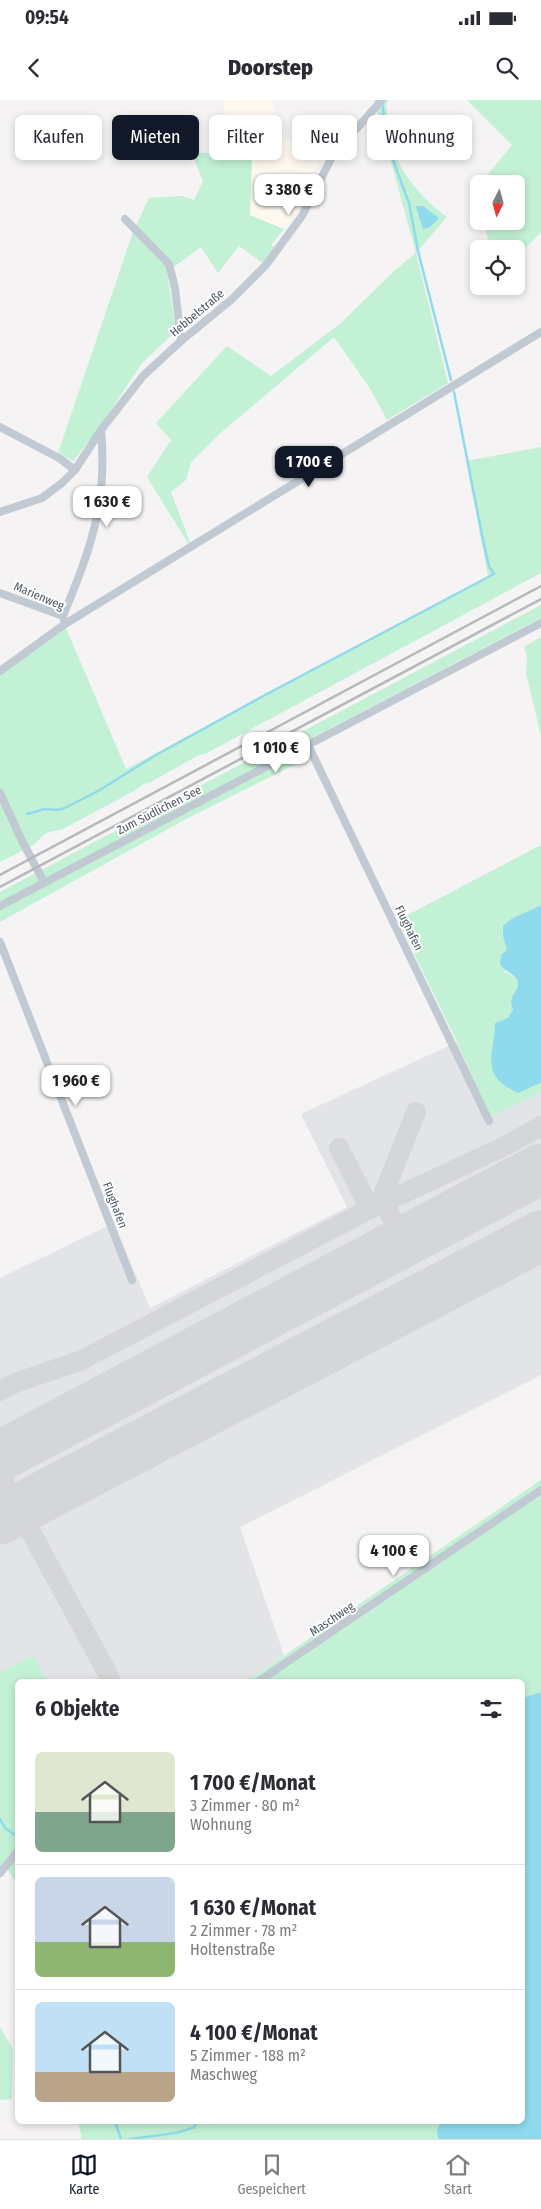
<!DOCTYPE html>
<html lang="de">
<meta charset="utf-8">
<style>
body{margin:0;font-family:"Fira Sans Condensed",sans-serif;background:#f7f7f7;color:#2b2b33;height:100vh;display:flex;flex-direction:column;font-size:19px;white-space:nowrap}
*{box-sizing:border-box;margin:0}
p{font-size:16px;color:#7c7c81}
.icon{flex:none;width:28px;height:28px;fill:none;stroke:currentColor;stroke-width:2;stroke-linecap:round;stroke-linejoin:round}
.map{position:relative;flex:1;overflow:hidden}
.drawer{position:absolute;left:15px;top:1579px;width:510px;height:445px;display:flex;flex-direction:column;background:#fff;border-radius:8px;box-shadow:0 2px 8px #0003}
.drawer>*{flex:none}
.hud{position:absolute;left:15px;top:15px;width:511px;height:45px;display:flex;gap:10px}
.needle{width:32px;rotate:186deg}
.fabs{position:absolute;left:470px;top:75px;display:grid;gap:10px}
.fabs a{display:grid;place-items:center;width:55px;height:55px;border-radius:8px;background:#fff;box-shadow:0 2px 8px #0003;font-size:25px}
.price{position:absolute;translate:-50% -42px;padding:0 11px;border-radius:10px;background:#fff;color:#222;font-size:16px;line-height:32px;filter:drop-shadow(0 1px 2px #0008)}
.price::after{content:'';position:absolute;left:50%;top:30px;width:15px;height:11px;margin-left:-8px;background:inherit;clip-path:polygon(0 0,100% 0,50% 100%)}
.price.selected{background:#111827;color:#fff}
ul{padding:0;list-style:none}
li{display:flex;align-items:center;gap:15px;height:125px;padding:0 20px}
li+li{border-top:1px solid #e1e1e2}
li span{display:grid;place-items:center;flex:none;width:140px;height:100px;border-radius:8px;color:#555}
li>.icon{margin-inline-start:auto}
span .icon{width:60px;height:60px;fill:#fffc;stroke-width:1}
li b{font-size:21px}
h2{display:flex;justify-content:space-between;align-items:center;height:60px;padding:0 20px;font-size:21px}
.chip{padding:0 18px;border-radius:8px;background:#fff;box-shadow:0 2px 8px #0003;font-size:18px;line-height:45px}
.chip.selected{background:#111827;color:#fff}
.status{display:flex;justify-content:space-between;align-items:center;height:35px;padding:0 25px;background:#fff;direction:ltr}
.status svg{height:14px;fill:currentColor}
header{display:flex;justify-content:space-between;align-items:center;height:65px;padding:0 20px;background:#fff;font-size:22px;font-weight:800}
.dock{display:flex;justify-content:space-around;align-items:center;height:70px;border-top:1px solid #e1e1e2;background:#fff;font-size:14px;color:#7c7c81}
.dock a{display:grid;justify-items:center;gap:2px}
.dock .selected{color:#111827}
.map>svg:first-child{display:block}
.commercial{fill:#fdf9ef}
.airport{fill:#e2e4e7}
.green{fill:#c3f1d5}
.water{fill:#90daee}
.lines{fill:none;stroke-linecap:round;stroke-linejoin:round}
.stream{stroke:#90daee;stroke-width:2.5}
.taxiway{stroke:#d5d6d8;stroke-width:20}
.runway{stroke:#d5d6d8;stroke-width:51}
.street{stroke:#c1cad2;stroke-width:8}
.rail{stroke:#b5b8bd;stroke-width:2.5}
.labels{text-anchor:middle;stroke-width:4;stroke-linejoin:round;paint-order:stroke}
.street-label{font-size:12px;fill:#4a5661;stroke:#fff}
</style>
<div class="status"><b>09:54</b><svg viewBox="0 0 49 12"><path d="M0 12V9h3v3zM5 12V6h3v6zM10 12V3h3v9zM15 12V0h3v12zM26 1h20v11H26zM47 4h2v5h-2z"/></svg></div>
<header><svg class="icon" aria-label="back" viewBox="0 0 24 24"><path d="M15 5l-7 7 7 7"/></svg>Doorstep<svg class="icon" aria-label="search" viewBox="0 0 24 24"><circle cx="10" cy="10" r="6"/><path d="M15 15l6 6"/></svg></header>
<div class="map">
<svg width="541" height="2039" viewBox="0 0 541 2039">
<rect width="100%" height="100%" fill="#f5f3f3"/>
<path class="commercial" d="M222 0H272L278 29 283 38 299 43 326 45 298 110 284 129 250 115 252 56 249 48 228 20Z"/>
<path class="airport" d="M457 942 490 1017 541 992V1275L240 1427 284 1555 247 1581H48L33 1555 0 1572V1178L114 1123 150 1208 347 1107 301 1014Z"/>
<path class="green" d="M374 0H389L386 3C388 16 388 30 391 42 397 70 424 101 447 117L416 153 448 283 387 320 371 290 334 237 224 330 191 362 186 380 171 392 194 453 147 377 171 340 156 323 227 246 271 276 341 223 394 171 416 153Z
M467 0H541V132L516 157V149H491L483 121H516V84H480L512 45Z
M191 52 252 56 250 115 284 129 271 145 277 147 264 164 239 146 218 173 201 147 167 172 176 231 142 263 100 327 73 361 58 353 133 132 149 98 182 96 194 100 203 81Z
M541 347V473L205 654 199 655 149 683 144 684 134 691 63 729 46 733 32 746 0 762V573L66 528 126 669 488 476 466 361Z
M541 505V518L308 640 310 657 186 719 0 822V792Z
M541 537V636L526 573 527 557 524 547Z
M541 745V805L511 819 503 836 508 850 505 872C533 884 504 892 513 909L508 918 495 923V930L529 989 541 983V992L490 1017 457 942 398 820Z
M541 1380V1592L523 1598 522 1581H247Z
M33 1555 48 1581H18L17 1785 5 1765 0 1771V1572Z
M0 1927 13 1949 12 1999 0 2000Z
M78 2021H441L437 2030 438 2039H82Z"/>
<path class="water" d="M417 106H423L439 118 430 127 423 129 416 107Z
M541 805V983L518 993C479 976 494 955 495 923L508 918 513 909C506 895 521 892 517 880 515 875 504 871 500 864L501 855 507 850 503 836V826L511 819Z
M541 1592V2039H438L437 2030 441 2021H522V1598Z"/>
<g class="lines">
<path class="stream" d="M382 3 390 52 409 103 418 151 451 280
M27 714 45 709 57 710 65 708 98 691 156 655 265 595 494 474 489 466 483 440 454 292
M0 1719 5 1728 18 1737
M115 2021 121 2039
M130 2039 176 2033 195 2027V2021"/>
<path class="taxiway" d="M339 1048 370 1109
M384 1103 404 1141
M379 1105 416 1012
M0 1291 15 1283 80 1261 370 1109 503 1047 541 1026
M0 1375 110 1578"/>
<path class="runway" d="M0 1356 541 1069
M0 1419 541 1136"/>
<path class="street" d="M125 119 169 164 175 188 181 241
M0 327 59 358 75 370
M0 412 42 398 62 383 75 370 101 330 143 276 181 241 231 200 266 165 302 116 333 55 382 0
M0 493 63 516 64 520
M63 516C90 450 108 404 101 330
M0 571 65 524 541 232
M308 645 489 1021
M0 693 22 741 44 782
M0 806 541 523
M0 842 132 1180
M259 1581 541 1390
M0 1773 18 1751"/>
<path class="rail" d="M0 775 541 486
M0 787 541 499"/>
</g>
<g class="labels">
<g class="street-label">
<text transform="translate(197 213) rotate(-40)" y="4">Hebbelstraße</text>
<text transform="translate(39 496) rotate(23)" y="4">Marienweg</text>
<text transform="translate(159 710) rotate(-27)" y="4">Zum Südlichen See</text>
<text transform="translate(409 828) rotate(64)" y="4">Flughafen</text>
<text transform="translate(115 1105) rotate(69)" y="4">Flughafen</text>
<text transform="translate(332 1519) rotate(-34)" y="4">Maschweg</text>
</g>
</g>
</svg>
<div class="fabs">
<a><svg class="needle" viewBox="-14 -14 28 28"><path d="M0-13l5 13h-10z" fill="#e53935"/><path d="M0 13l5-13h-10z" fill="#7c7c81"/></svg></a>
<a><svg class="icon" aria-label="locate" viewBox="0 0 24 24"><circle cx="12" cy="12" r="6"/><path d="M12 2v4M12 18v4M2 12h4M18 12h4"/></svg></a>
</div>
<b class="price" style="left:289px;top:116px">3 380 €</b>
<b class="price selected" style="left:309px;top:388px">1 700 €</b>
<b class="price" style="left:107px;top:428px">1 630 €</b>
<b class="price" style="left:276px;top:674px">1 010 €</b>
<b class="price" style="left:76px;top:1007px">1 960 €</b>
<b class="price" style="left:394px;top:1477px">4 100 €</b>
<div class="hud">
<a class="chip">Kaufen</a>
<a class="chip selected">Mieten</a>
<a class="chip">Filter</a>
<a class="chip">Neu</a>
<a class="chip">Wohnung</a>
</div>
<section class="drawer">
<h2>6 Objekte<svg class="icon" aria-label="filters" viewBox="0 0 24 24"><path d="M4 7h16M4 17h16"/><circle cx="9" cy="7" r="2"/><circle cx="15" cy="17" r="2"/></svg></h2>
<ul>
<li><span style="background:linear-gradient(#dfe7d0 60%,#7fa58c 0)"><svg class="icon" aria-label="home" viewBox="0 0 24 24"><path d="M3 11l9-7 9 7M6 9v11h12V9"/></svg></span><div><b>1 700 €/Monat</b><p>3 Zimmer · 80 m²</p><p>Wohnung</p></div></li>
<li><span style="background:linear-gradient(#c9d6e8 65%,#8fb573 0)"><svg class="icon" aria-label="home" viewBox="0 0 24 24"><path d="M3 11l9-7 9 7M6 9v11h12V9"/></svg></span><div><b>1 630 €/Monat</b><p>2 Zimmer · 78 m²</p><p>Holtenstraße</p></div></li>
<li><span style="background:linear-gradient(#bfe0f5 70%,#b9a48a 0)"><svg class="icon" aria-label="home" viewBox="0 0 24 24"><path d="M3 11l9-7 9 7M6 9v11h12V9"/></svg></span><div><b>4 100 €/Monat</b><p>5 Zimmer · 188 m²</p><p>Maschweg</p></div></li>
</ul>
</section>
</div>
<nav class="dock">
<a class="selected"><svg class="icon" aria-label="map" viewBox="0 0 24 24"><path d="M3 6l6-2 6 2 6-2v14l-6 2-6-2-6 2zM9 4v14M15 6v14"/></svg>Karte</a>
<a><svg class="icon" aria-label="saved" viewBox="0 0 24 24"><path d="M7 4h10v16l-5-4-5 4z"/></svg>Gespeichert</a>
<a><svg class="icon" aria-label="home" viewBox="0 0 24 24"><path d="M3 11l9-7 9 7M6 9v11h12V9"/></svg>Start</a>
</nav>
